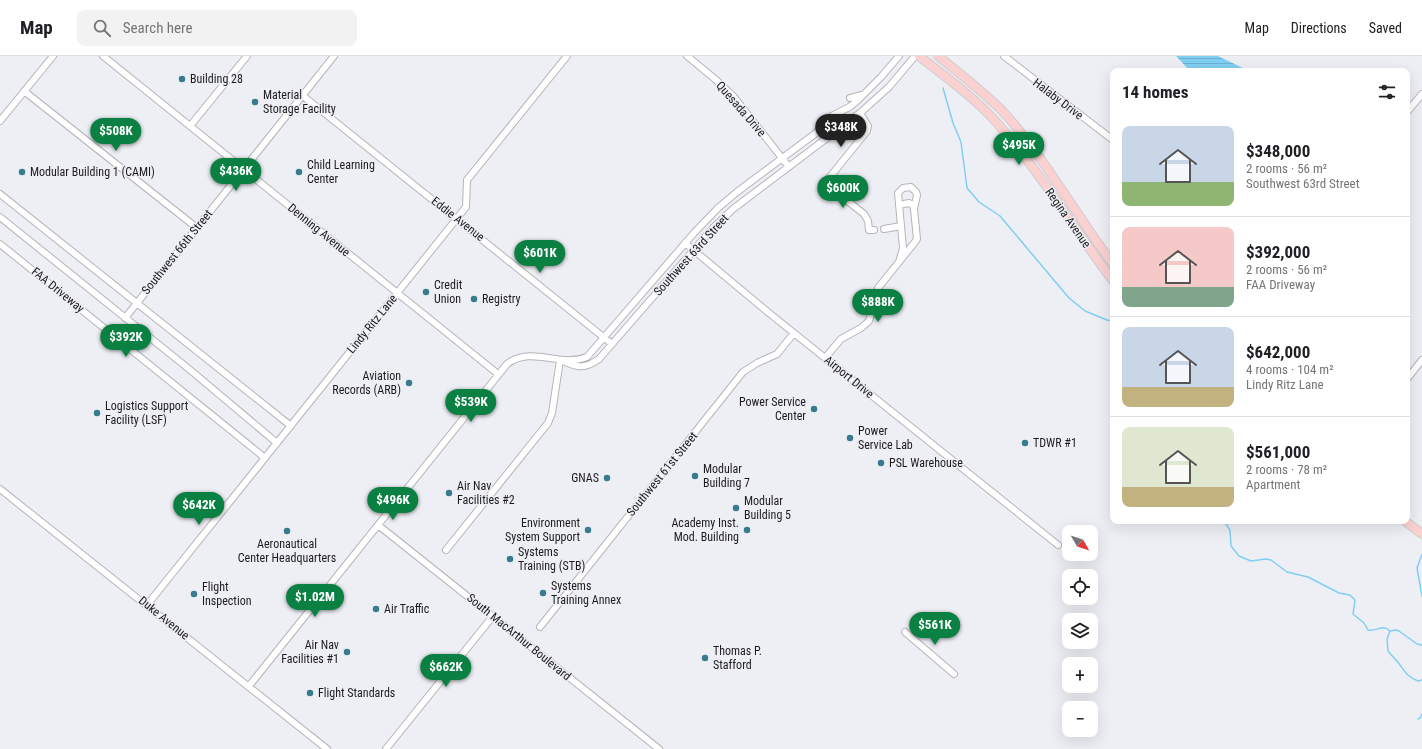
<!DOCTYPE html>
<meta charset="utf-8">
<style>
body{margin:0;font-family:"Roboto Condensed",sans-serif;background:#f2f2f2;color:#202124;height:100vh;display:flex;flex-direction:column;font-size:15px;white-space:nowrap}
*{box-sizing:border-box;margin:0}
p{font-size:13px;color:#757577}
.icon{flex:none;width:22px;height:22px;fill:none;stroke:currentColor;stroke-width:2;stroke-linecap:round;stroke-linejoin:round}
.map{position:relative;flex:1;overflow:hidden}
.sheet{position:absolute;left:1110px;top:12px;width:300px;height:456px;display:flex;flex-direction:column;background:#fff;border-radius:8px;box-shadow:0 4px 16px #0002}
.sheet>*{flex:none}
.needle{width:26px;rotate:129deg}
.controls{position:absolute;left:1062px;top:469px;display:grid;gap:8px}
.controls a{display:grid;place-items:center;width:36px;height:36px;border-radius:8px;background:#fff;box-shadow:0 4px 16px #0002;font-size:20px}
.price{position:absolute;translate:-50% -34px;padding:0 9px;border-radius:14px;background:#0b8043;color:#fff;font-size:13px;line-height:26px;filter:drop-shadow(0 1px 2px #0008)}
.price::after{content:'';position:absolute;left:50%;top:24px;width:12px;height:9px;margin-left:-6px;background:inherit;clip-path:polygon(0 0,100% 0,50% 100%)}
.price.current{background:#222;color:#fff}
ul{padding:0;list-style:none}
li{display:flex;align-items:center;gap:12px;height:100px;padding:0 12px}
li+li{border-top:1px solid #e0e0e0}
li span{display:grid;place-items:center;flex:none;width:112px;height:80px;border-radius:8px;color:#555}
li>.icon{margin-inline-start:auto}
span .icon{width:48px;height:48px;fill:#fffc;stroke-width:1}
li b{font-size:17px}
h2{display:flex;justify-content:space-between;align-items:center;height:48px;padding:0 12px;font-size:17px}
header{display:flex;align-items:center;gap:24px;box-sizing:border-box;height:56px;padding:0 20px;background:#fff;border-bottom:1px solid #e0e0e0}
header strong{font-size:19px}
nav{display:flex;gap:22px;margin-inline-start:auto;font-size:14px}
.search{width:280px;height:36px;background:#f2f2f2;display:flex;align-items:center;gap:10px;box-sizing:border-box;padding:0 14px;border-radius:8px;color:#757577;font-size:15px}
.map>svg:first-child{display:block}
.water{fill:url(#water-rules)}
.lines{fill:none;stroke-linecap:round;stroke-linejoin:round}
.stream{stroke:#80cff2;stroke-width:1.5}
.minor-casing{stroke:#b4b5bb;stroke-width:8}
.major-casing{stroke:#cdcdce;stroke-width:10}
.minor{stroke:#fff;stroke-width:6}
.major{stroke:#fad1d0;stroke-width:8}
.poi-dot{fill:#397b8d;stroke:#eeeff5;stroke-width:1.5}
.labels{text-anchor:middle;stroke-width:3;stroke-linejoin:round;paint-order:stroke}
.poi-label{font-size:12px;fill:#1c1c1e;stroke:#eeeff5;text-anchor:start}
.street-label{font-size:12px;fill:#1c1c1e;stroke:#eeeff5}
</style>
<header>
<strong>Map</strong>
<div class="search"><svg class="icon" aria-label="search" viewBox="0 0 24 24"><circle cx="10" cy="10" r="6"/><path d="M15 15l6 6"/></svg>Search here</div>
<nav><a>Map</a><a>Directions</a><a>Saved</a></nav>
</header>
<div class="map">
<svg width="1422" height="693" viewBox="0 0 1422 693">
<defs>
<pattern id="water-rules" width="6" height="5" patternUnits="userSpaceOnUse"><rect width="6" height="5" fill="#80cff2"/><path d="M0 2.5h6" fill="none" stroke="#6eb1cf"/></pattern>
</defs>
<rect width="100%" height="100%" fill="#eeeff5"/>
<path class="water" d="M1176 0H1218L1249 15H1190Z"/>
<g class="lines">
<path class="stream" d="M943 32 953 67 961 86 967 132 979 146 1000 160 1069 242 1085 255 1107 264 1113 265
M1224 465 1230 474 1231 490 1239 500 1251 505 1266 503 1271 504 1287 516 1308 521 1339 537 1350 539 1355 544 1353 558 1364 567 1368 574C1377 576 1382 567 1390 575
M1422 498 1417 512 1422 540
M1390 575 1387 583 1388 595C1391 599 1394 602 1397 605 1405 615 1406 620 1418 625L1422 624
M1390 575 1396 574 1399 575 1417 588 1422 589
M1418 663 1420 662 1422 658"/>
<g class="minor-casing">
<path id="minor" d="M103 0 498 318
M687 0 715 23 734 41 789 111
M1004 0 1113 84
M24 35 197 172
M302 39 612 288
M850 42 862 39
M1407 56 1422 38
M860 57 868 70 867 75 825 127 864 158 868 165 869 174H874
M0 65 53 0
M190 70 247 0
M0 138 291 370
M899 149 909 147 913 149 914 153
M0 161 189 313 277 387
M884 173 901 170
M685 187 769 257 1058 489
M0 188 265 402
M125 262 334 0
M825 302 841 283 861 272 869 265 878 232 915 186 917 183 914 153 917 139 916 136 911 131 903 132 898 137 903 192 899 206
M563 305C578 312 585 313 599 303L712 173 733 153 860 57 889 31 915 0
M1407 323 1422 304
M0 433 327 693
M378 469 659 693
M446 494 548 367 552 357 560 304
M147 549 466 151 467 124 567 0
M540 571 743 316 757 307 777 298 794 277
M905 576 954 618
M249 630 507 308C532 289 559 312 587 301L694 177 718 152 737 136 816 77 830 61 851 50 858 44 881 21 899 0
M386 693 493 560"/>
</g>
<g class="major-casing">
<path id="major" d="M919 0C946 21 975 42 998 68 1041 117 1074 173 1113 225
M938 0C960 18 988 39 1007 60 1047 106 1077 160 1113 208
M1405 465 1422 478"/>
</g>
<use href="#minor" class="minor"/>
<use href="#major" class="major"/>
</g>
<g class="poi-dot">
<circle cx="182" cy="23" r="4"/>
<circle cx="255" cy="46" r="4"/>
<circle cx="22" cy="116" r="4"/>
<circle cx="299" cy="116" r="4"/>
<circle cx="426" cy="236" r="4"/>
<circle cx="474" cy="243" r="4"/>
<circle cx="409" cy="327" r="4"/>
<circle cx="814" cy="353" r="4"/>
<circle cx="97" cy="357" r="4"/>
<circle cx="850" cy="382" r="4"/>
<circle cx="1025" cy="387" r="4"/>
<circle cx="881" cy="407" r="4"/>
<circle cx="695" cy="420" r="4"/>
<circle cx="607" cy="422" r="4"/>
<circle cx="449" cy="437" r="4"/>
<circle cx="736" cy="452" r="4"/>
<circle cx="588" cy="474" r="4"/>
<circle cx="747" cy="474" r="4"/>
<circle cx="287" cy="475" r="4"/>
<circle cx="510" cy="503" r="4"/>
<circle cx="543" cy="537" r="4"/>
<circle cx="194" cy="538" r="4"/>
<circle cx="376" cy="553" r="4"/>
<circle cx="347" cy="596" r="4"/>
<circle cx="705" cy="602" r="4"/>
<circle cx="310" cy="637" r="4"/>
</g>
<g class="labels">
<g class="poi-label">
<text x="190" y="27">Building 28</text>
<text x="263" y="43">Material<tspan x="263" dy="14">Storage Facility</tspan></text>
<text x="307" y="113">Child Learning<tspan x="307" dy="14">Center</tspan></text>
<text x="30" y="120">Modular Building 1 (CAMI)</text>
<text x="434" y="233">Credit<tspan x="434" dy="14">Union</tspan></text>
<text x="482" y="247">Registry</text>
<text x="401" y="324" text-anchor="end">Aviation<tspan x="401" dy="14">Records (ARB)</tspan></text>
<text x="806" y="350" text-anchor="end">Power Service<tspan x="806" dy="14">Center</tspan></text>
<text x="105" y="354">Logistics Support<tspan x="105" dy="14">Facility (LSF)</tspan></text>
<text x="858" y="379">Power<tspan x="858" dy="14">Service Lab</tspan></text>
<text x="1033" y="391">TDWR #1</text>
<text x="889" y="411">PSL Warehouse</text>
<text x="703" y="417">Modular<tspan x="703" dy="14">Building 7</tspan></text>
<text x="599" y="426" text-anchor="end">GNAS</text>
<text x="457" y="434">Air Nav<tspan x="457" dy="14">Facilities #2</tspan></text>
<text x="744" y="449">Modular<tspan x="744" dy="14">Building 5</tspan></text>
<text x="580" y="471" text-anchor="end">Environment<tspan x="580" dy="14">System Support</tspan></text>
<text x="739" y="471" text-anchor="end">Academy Inst.<tspan x="739" dy="14">Mod. Building</tspan></text>
<text x="287" y="492" text-anchor="middle">Aeronautical<tspan x="287" dy="14">Center Headquarters</tspan></text>
<text x="518" y="500">Systems<tspan x="518" dy="14">Training (STB)</tspan></text>
<text x="551" y="534">Systems<tspan x="551" dy="14">Training Annex</tspan></text>
<text x="202" y="535">Flight<tspan x="202" dy="14">Inspection</tspan></text>
<text x="384" y="557">Air Traffic</text>
<text x="339" y="593" text-anchor="end">Air Nav<tspan x="339" dy="14">Facilities #1</tspan></text>
<text x="713" y="599">Thomas P.<tspan x="713" dy="14">Stafford</tspan></text>
<text x="318" y="641">Flight Standards</text>
</g>
<g class="street-label">
<text transform="translate(1058 43) rotate(37)" y="4">Halaby Drive</text>
<text transform="translate(741 53) rotate(49)" y="4">Quesada Drive</text>
<text transform="translate(1068 162) rotate(55)" y="4">Regina Avenue</text>
<text transform="translate(458 163) rotate(38)" y="4">Eddie Avenue</text>
<text transform="translate(319 174) rotate(39)" y="4">Denning Avenue</text>
<text transform="translate(177 196) rotate(-51)" y="4">Southwest 66th Street</text>
<text transform="translate(691 199) rotate(-48)" y="4">Southwest 63rd Street</text>
<text transform="translate(58 234) rotate(39)" y="4">FAA Driveway</text>
<text transform="translate(372 268) rotate(-51)" y="4">Lindy Ritz Lane</text>
<text transform="translate(849 321) rotate(39)" y="4">Airport Drive</text>
<text transform="translate(662 418) rotate(-51)" y="4">Southwest 61st Street</text>
<text transform="translate(164 562) rotate(39)" y="4">Duke Avenue</text>
<text transform="translate(519 581) rotate(39)" y="4">South MacArthur Boulevard</text>
</g>
</g>
</svg>
<div class="controls">
<a><svg class="needle" viewBox="-14 -14 28 28"><path d="M0-13l5 13h-10z" fill="#e53935"/><path d="M0 13l5-13h-10z" fill="#757577"/></svg></a>
<a><svg class="icon" aria-label="locate" viewBox="0 0 24 24"><circle cx="12" cy="12" r="6"/><path d="M12 2v4M12 18v4M2 12h4M18 12h4"/></svg></a>
<a><svg class="icon" aria-label="layers" viewBox="0 0 24 24"><path d="M12 4l9 5-9 5-9-5zM3 14l9 5 9-5"/></svg></a>
<a>+</a>
<a>−</a>
</div>
<b class="price current" style="left:841px;top:92px">$348K</b>
<b class="price" style="left:116px;top:96px">$508K</b>
<b class="price" style="left:1019px;top:110px">$495K</b>
<b class="price" style="left:236px;top:136px">$436K</b>
<b class="price" style="left:843px;top:153px">$600K</b>
<b class="price" style="left:540px;top:218px">$601K</b>
<b class="price" style="left:878px;top:267px">$888K</b>
<b class="price" style="left:126px;top:302px">$392K</b>
<b class="price" style="left:471px;top:367px">$539K</b>
<b class="price" style="left:393px;top:465px">$496K</b>
<b class="price" style="left:199px;top:470px">$642K</b>
<b class="price" style="left:315px;top:562px">$1.02M</b>
<b class="price" style="left:935px;top:590px">$561K</b>
<b class="price" style="left:446px;top:632px">$662K</b>
<section class="sheet">
<h2>14 homes<svg class="icon" aria-label="filters" viewBox="0 0 24 24"><path d="M4 7h16M4 17h16"/><circle cx="9" cy="7" r="2"/><circle cx="15" cy="17" r="2"/></svg></h2>
<ul>
<li><span style="background:linear-gradient(#c9d6e8 70%,#8fb573 0)"><svg class="icon" aria-label="home" viewBox="0 0 24 24"><path d="M3 11l9-7 9 7M6 9v11h12V9"/></svg></span><div><b>$348,000</b><p>2 rooms · 56 m²</p><p>Southwest 63rd Street</p></div></li>
<li><span style="background:linear-gradient(#f6c9c9 75%,#7fa58c 0)"><svg class="icon" aria-label="home" viewBox="0 0 24 24"><path d="M3 11l9-7 9 7M6 9v11h12V9"/></svg></span><div><b>$392,000</b><p>2 rooms · 56 m²</p><p>FAA Driveway</p></div></li>
<li><span style="background:linear-gradient(#c9d6e8 75%,#c2b280 0)"><svg class="icon" aria-label="home" viewBox="0 0 24 24"><path d="M3 11l9-7 9 7M6 9v11h12V9"/></svg></span><div><b>$642,000</b><p>4 rooms · 104 m²</p><p>Lindy Ritz Lane</p></div></li>
<li><span style="background:linear-gradient(#dfe7d0 75%,#c2b280 0)"><svg class="icon" aria-label="home" viewBox="0 0 24 24"><path d="M3 11l9-7 9 7M6 9v11h12V9"/></svg></span><div><b>$561,000</b><p>2 rooms · 78 m²</p><p>Apartment</p></div></li>
</ul>
</section>
</div>
